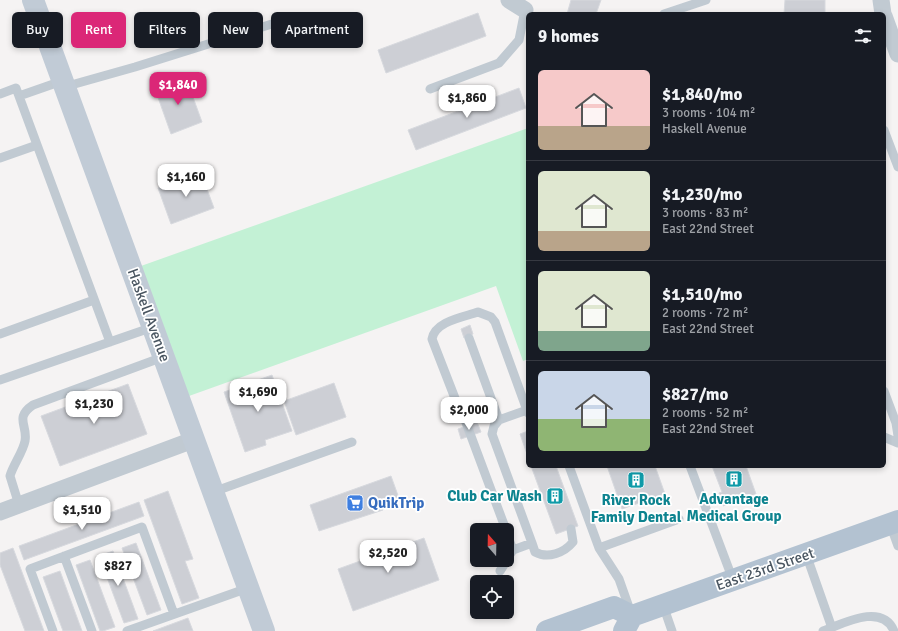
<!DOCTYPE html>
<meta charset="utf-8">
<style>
body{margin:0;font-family:Signika,sans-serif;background:#20242c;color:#f1f3f6;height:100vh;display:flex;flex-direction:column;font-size:15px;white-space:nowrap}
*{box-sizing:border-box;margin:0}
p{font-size:13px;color:#9ea1a6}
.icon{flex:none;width:22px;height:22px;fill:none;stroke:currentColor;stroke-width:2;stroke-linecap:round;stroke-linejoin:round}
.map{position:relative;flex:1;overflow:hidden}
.details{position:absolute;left:526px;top:12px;width:360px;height:456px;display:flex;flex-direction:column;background:#171b24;border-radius:6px;box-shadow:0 2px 6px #0003}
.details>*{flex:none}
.guide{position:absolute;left:12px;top:12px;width:380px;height:36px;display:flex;gap:8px}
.needle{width:26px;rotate:340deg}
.tools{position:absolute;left:470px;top:523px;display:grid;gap:8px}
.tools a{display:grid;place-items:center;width:44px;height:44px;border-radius:6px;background:#171b24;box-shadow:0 2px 6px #0003;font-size:20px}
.price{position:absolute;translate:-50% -34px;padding:0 9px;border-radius:8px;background:#fff;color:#222;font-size:13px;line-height:26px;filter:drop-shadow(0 1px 2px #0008)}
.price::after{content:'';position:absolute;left:50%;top:24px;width:12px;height:9px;margin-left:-6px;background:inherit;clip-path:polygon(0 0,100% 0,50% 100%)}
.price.selected{background:#db2777;color:#fff}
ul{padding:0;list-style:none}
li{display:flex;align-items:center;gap:12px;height:100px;padding:0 12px}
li+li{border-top:1px solid #363941}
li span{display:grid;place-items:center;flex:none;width:112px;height:80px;border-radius:6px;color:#555}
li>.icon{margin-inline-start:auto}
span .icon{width:48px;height:48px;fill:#fffc;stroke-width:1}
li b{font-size:17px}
h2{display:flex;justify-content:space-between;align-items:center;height:48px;padding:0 12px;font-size:17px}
.tag{padding:0 14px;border-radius:6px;background:#171b24;box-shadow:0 2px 6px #0003;font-size:14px;line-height:36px}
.tag.selected{background:#db2777;color:#fff}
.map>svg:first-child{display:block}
.green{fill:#c3f1d5}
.building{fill:#cdcfd5;stroke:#d7d9de}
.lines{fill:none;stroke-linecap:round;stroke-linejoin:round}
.lane{stroke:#c1cad2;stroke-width:9}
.street{stroke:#c1cad2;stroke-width:17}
.secondary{stroke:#c1cbd6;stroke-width:22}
.primary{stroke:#b3c2d1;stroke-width:22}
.labels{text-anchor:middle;stroke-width:3.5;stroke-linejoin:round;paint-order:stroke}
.street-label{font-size:15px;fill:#4a5661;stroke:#fff}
.culture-label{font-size:15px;font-weight:bold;fill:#0d838f;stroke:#fff}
.shop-label{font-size:15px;font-weight:bold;fill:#366cbe;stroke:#fff;text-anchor:start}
</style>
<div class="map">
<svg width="898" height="631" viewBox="0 0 898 631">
<rect width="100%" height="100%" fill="#f5f3f3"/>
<path class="green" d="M528 128V359L523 361 496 286 189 396 141 266Z"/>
<path class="building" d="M571 0H601L596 14H567Z
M785 0H825V14H784Z
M478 13 486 36 386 73 378 50Z
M186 78 202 122 171 134 155 89Z
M519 88 526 108 416 150 408 130Z
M201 173 214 208 171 224 158 188Z
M470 325 473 334 464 338 461 329Z
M272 375 292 431 265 440 266 445 245 452 224 392Z
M334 383 346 417 296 435 284 401Z
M128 384 147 434 60 466 41 416Z
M477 422 481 432 461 439 458 429Z
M528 431V457L520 434Z
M531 466H556L578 526 556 534Z
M607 466H655L665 494 622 509Z
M712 466H746L756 494 723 506 719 493 722 492Z
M391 476 400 501 382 508 383 510 319 531 310 505Z
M168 491 193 559 185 561 199 598 182 604 144 500Z
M139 502 144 516 24 560 19 546Z
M424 538 439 580 353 611 338 569Z
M136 543 161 610 147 615 122 548Z
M13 548 44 631H25L0 565V553Z
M113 551 138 619 124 623 99 556Z
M90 560 115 627 103 631H100L76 565Z
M60 571 82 631H63L43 577Z
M188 618 193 631H153Z"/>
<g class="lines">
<path class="lane" d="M664 14 706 0
M64 87 135 67 275 23
M430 89 499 63 519 40 525 10
M0 94 16 88 110 342
M19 96 62 81
M884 130 898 167
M0 158 37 145
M0 334 94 300
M469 338 499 420 494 426 492 434 532 543 513 550 507 559
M0 380 153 327
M884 391 896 423 898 436
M499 420 527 410
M884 437 898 443
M569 466 599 548 619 579 631 613
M690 466 733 580
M213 492 352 442
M19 505 10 476C13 465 23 452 25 441 28 425 14 418 33 405L163 357
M890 524 898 546
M506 530 462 412 458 406 432 339C435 321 464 317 478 312L491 317 495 322 528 413
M507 534 513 550
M532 543 535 552C548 559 564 553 573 542L571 529
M599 548 679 519
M806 554 832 628
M64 556 92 631
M500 571 507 560
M663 605 672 631
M53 631 30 569 142 527 174 614
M127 631 248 588
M823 631C842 624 882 602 894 631"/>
<path class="street" d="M509 0 525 10
M881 0 883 14
M884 16 898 54
M0 512 193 440"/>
<path class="secondary" d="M33 0 264 631"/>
<path class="primary" d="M547 631 614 607 632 616
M624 631 632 616 898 521"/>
</g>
<defs>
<g id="building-square" transform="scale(0.9)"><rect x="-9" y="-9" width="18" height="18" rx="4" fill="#0f9aa8" stroke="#fff"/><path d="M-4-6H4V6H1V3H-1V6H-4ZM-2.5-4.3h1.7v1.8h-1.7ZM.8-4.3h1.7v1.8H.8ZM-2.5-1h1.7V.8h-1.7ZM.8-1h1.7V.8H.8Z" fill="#fff"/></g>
<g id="supermarket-square" transform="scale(0.9)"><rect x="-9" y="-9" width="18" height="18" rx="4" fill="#3f7fe0" stroke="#fff"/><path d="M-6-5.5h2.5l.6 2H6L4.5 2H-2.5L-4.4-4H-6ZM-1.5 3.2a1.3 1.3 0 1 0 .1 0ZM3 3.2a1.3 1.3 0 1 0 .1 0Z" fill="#fff"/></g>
</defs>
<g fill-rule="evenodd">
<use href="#building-square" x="734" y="479"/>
<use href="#building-square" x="636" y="480"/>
<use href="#building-square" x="555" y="496"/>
<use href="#supermarket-square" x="355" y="503"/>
</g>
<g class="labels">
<g class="street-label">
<text transform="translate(149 315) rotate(70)" y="5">Haskell Avenue</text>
<text transform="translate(765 569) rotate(-19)" y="5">East 23rd Street</text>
</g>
<g class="culture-label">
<text x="542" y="501" text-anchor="end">Club Car Wash</text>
<text x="734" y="504">Advantage<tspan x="734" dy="17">Medical Group</tspan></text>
<text x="636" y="505">River Rock<tspan x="636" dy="17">Family Dental</tspan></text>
</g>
<g class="shop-label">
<text x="368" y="508">QuikTrip</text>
</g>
</g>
</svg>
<div class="tools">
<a><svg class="needle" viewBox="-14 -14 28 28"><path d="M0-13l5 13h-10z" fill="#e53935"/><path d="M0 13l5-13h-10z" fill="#9ea1a6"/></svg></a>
<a><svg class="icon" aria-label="locate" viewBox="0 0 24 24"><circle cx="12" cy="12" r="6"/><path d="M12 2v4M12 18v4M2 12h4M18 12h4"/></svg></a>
</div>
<b class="price selected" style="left:178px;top:106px">$1,840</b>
<b class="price" style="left:467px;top:119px">$1,860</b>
<b class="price" style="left:186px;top:198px">$1,160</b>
<b class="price" style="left:258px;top:413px">$1,690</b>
<b class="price" style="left:94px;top:425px">$1,230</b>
<b class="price" style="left:469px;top:431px">$2,000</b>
<b class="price" style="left:82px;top:531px">$1,510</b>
<b class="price" style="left:388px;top:574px">$2,520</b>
<b class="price" style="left:118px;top:587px">$827</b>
<div class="guide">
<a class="tag">Buy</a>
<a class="tag selected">Rent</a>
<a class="tag">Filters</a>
<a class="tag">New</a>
<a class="tag">Apartment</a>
</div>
<section class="details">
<h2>9 homes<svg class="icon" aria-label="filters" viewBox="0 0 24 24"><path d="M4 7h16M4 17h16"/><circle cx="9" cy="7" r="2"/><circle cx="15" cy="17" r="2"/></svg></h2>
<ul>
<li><span style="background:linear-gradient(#f6c9c9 70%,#b9a48a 0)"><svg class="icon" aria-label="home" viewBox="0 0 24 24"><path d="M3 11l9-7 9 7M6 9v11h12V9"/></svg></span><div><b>$1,840/mo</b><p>3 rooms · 104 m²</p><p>Haskell Avenue</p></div></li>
<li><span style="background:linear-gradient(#dfe7d0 75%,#b9a48a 0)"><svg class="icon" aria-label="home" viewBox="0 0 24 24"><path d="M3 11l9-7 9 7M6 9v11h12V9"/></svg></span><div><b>$1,230/mo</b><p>3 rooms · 83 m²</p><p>East 22nd Street</p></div></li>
<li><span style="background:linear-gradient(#dfe7d0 75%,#7fa58c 0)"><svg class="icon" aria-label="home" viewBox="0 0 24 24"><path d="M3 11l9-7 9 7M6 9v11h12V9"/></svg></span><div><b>$1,510/mo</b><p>2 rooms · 72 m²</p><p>East 22nd Street</p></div></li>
<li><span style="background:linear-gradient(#c9d6e8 60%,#8fb573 0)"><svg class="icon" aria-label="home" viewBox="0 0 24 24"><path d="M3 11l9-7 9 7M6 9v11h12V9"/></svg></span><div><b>$827/mo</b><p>2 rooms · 52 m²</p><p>East 22nd Street</p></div></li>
</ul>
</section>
</div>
